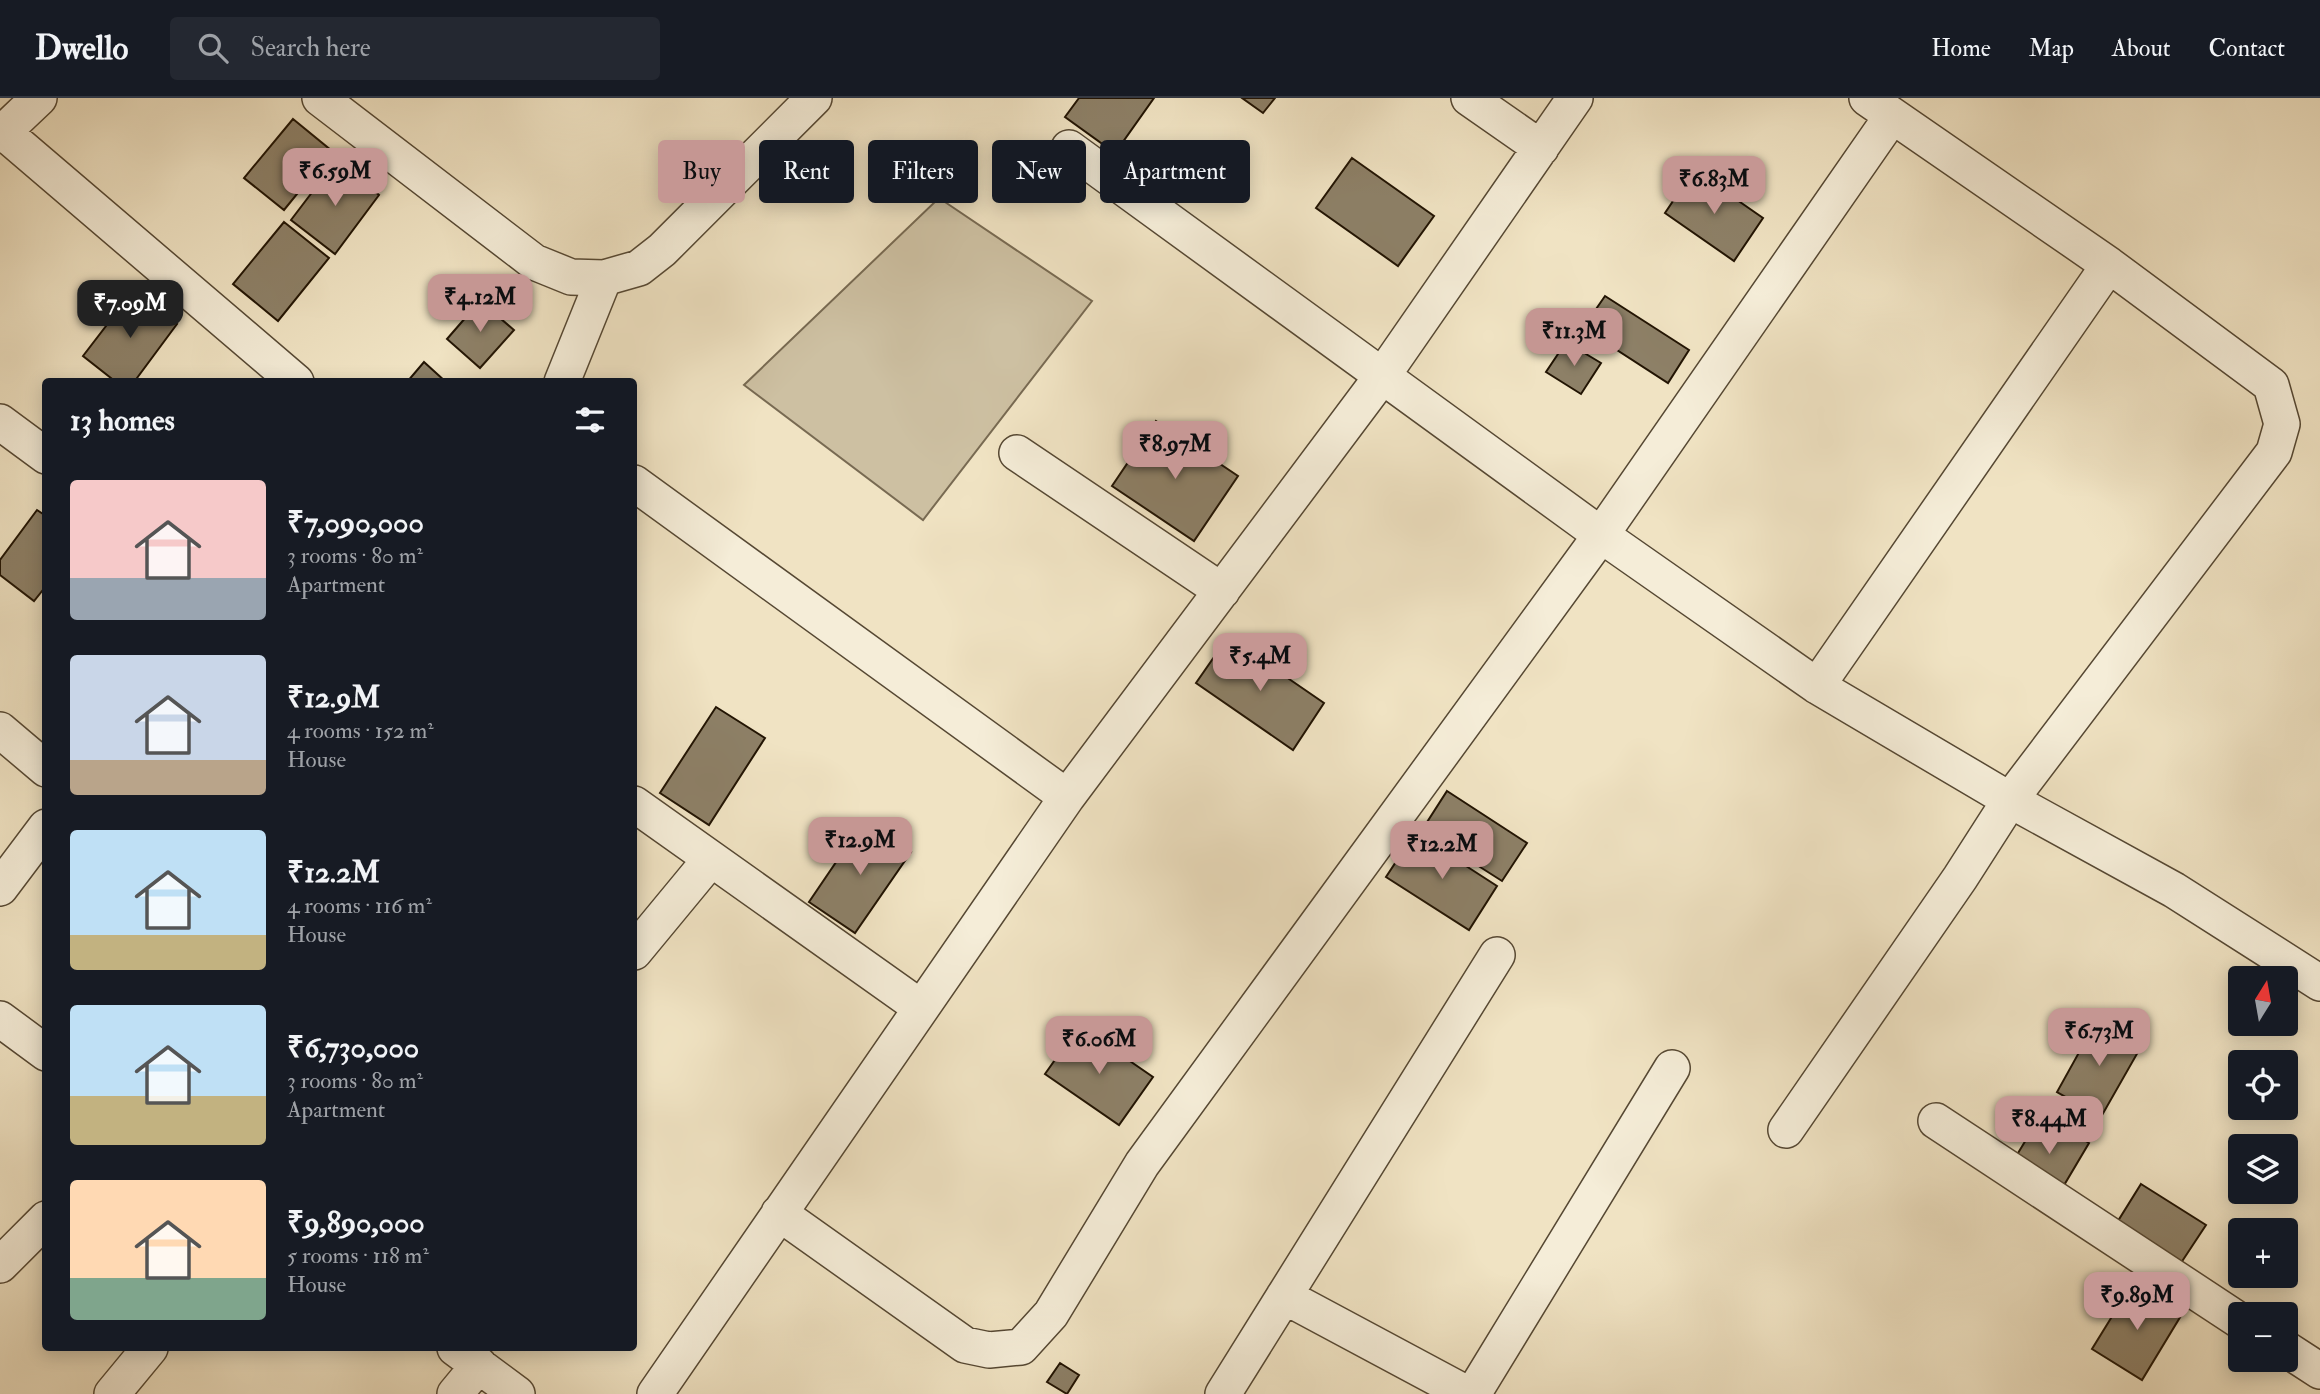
<!DOCTYPE html>
<meta charset="utf-8">
<style>
body{margin:0;font-family:"IM FELL Double Pica",serif;background:#242831;color:#f1f3f6;height:100vh;display:flex;flex-direction:column;font-size:26px;white-space:nowrap}
*{box-sizing:border-box;margin:0}
p{font-size:23px;color:#9ea1a6}
.icon{flex:none;width:38px;height:38px;fill:none;stroke:currentColor;stroke-width:2;stroke-linecap:round;stroke-linejoin:round}
.map{position:relative;flex:1;overflow:hidden}
.details{position:absolute;left:42px;top:280px;width:595px;height:973px;display:flex;flex-direction:column;background:#171b24;border-radius:7px;box-shadow:0 4px 18px #0003}
.details>*{flex:none}
.top-card{position:absolute;left:658px;top:42px;width:665px;height:63px;display:flex;gap:14px}
.needle{width:46px;rotate:11deg}
.fabs{position:absolute;left:2228px;top:868px;display:grid;gap:14px}
.fabs a{display:grid;place-items:center;width:70px;height:70px;border-radius:7px;background:#171b24;box-shadow:0 4px 18px #0003;font-size:35px}
.price{position:absolute;translate:-50% -60px;padding:0 16px;border-radius:14px;background:#c59692;color:#111;font-size:23px;line-height:46px;filter:drop-shadow(0 2px 4px #0008)}
.price::after{content:'';position:absolute;left:50%;top:42px;width:21px;height:16px;margin-left:-10px;background:inherit;clip-path:polygon(0 0,100% 0,50% 100%)}
.price.on{background:#222;color:#fff}
ul{padding:0;list-style:none}
li{display:flex;align-items:center;gap:21px;height:175px;padding:0 28px}
li span{display:grid;place-items:center;flex:none;width:196px;height:140px;border-radius:7px;color:#555}
li>.icon{margin-inline-start:auto}
span .icon{width:84px;height:84px;fill:#fffc;stroke-width:1}
li b{font-size:30px}
h2{display:flex;justify-content:space-between;align-items:center;height:84px;padding:0 28px;font-size:30px}
.pill{padding:0 24px;border-radius:7px;background:#171b24;box-shadow:0 4px 18px #0003;font-size:24px;line-height:63px}
.pill.on{background:#c59692;color:#111}
header{display:flex;align-items:center;gap:42px;box-sizing:border-box;height:98px;padding:0 35px;background:#171b24;border-bottom:2px solid #363941}
header strong{font-size:33px}
nav{display:flex;gap:38px;margin-inline-start:auto;font-size:24px}
.search{width:490px;height:63px;background:#242831;display:flex;align-items:center;gap:18px;box-sizing:border-box;padding:0 24px;border-radius:7px;color:#9ea1a6;font-size:26px}
.map>svg:first-child{display:block}
.green{fill:#cdc0a2;stroke:#786a52;stroke-width:2}
.building{fill:#8d8067;stroke:#221403;stroke-width:2}
.lines{fill:none;stroke-linecap:round;stroke-linejoin:round}
.street-casing{stroke:#564833;stroke-width:38}
.street{stroke:#f5edd8;stroke-width:35}
</style>
<header>
<strong>Dwello</strong>
<div class="search"><svg class="icon" aria-label="search" viewBox="0 0 24 24"><circle cx="10" cy="10" r="6"/><path d="M15 15l6 6"/></svg>Search here</div>
<nav><a>Home</a><a>Map</a><a>About</a><a>Contact</a></nav>
</header>
<div class="map">
<svg width="2320" height="1296" viewBox="0 0 2320 1296">
<rect width="100%" height="100%" fill="#f0e3c3"/>
<filter id="stains"><feTurbulence type="fractalNoise" baseFrequency=".00286" numOctaves="4"/><feColorMatrix values="0 0 0 0 .2 0 0 0 0 .09 0 0 0 0 .02 0 0 0 .5 -.17"/></filter>
<radialGradient id="worn" r=".72"><stop offset=".6" stop-color="#630" stop-opacity="0"/><stop offset="1" stop-color="#630" stop-opacity=".3"/></radialGradient>
<path class="green" d="M939 100 1092 203 923 422 744 287Z"/>
<path class="building" d="M1079 0H1154L1115 55 1065 19Z
M1242 0H1275L1263 15Z
M293 21 332 53 284 112 244 80Z
M1352 60 1434 118 1398 168 1316 110Z
M336 63 379 97 335 156 291 122Z
M1694 72 1763 120 1734 163 1665 115Z
M284 124 329 160 278 223 233 186Z
M133 193 177 226 134 284H116L83 258Z
M1605 198 1689 252 1668 285 1583 230Z
M480 203 514 232 480 270 447 241Z
M1566 244 1601 265 1581 296 1546 274Z
M424 264 446 284H407Z
M1156 323 1238 378 1194 443 1112 388Z
M37 412 46 418V488L34 503 0 477V462Z
M1228 539 1324 605 1293 652 1196 585Z
M716 609 765 640 709 727 660 695Z
M1447 693 1527 745 1502 783 1422 732Z
M864 723 911 754 855 835 809 804Z
M1415 735 1497 788 1469 832 1386 779Z
M2097 922 2142 947 2101 1019 2057 994Z
M1079 928 1153 979 1119 1027 1045 976Z
M2041 1017 2089 1045 2057 1099 2009 1070Z
M2141 1086 2206 1127 2177 1171 2113 1131Z
M2132 1186 2182 1216 2142 1282 2092 1251Z
M1060 1265 1079 1277 1067 1296 1047 1284Z"/>
<g class="lines">
<g class="street-casing">
<path id="street" d="M320 0 534 164 571 179 604 180 639 170 662 152 814 0
M1469 0 1541 50
M0 31 296 284
M0 37 39 0
M1069 50 1601 437 1817 588 2010 702 2174 792 2320 885
M562 284 604 180
M0 324 46 358
M1017 355 1222 493
M634 385 1067 699
M1817 588 2109 167
M0 632 46 671
M634 706 920 909
M0 790 46 729
M634 854 710 762
M0 921 46 955
M1936 1023 2240 1223
M1786 1032 1960 780 2010 702 2274 354 2282 326 2271 287 2109 167 1867 0
M779 1115 965 1247 989 1252 1021 1249 1051 1216 1142 1066 1601 437 1892 18
M0 1167 46 1121
M1284 1198 1467 1296
M455 1250 517 1296
M2286 1251 2320 1273
M112 1296 150 1250
M455 1296 479 1267
M655 1296 1067 699 1383 277 1575 0
M1223 1296 1497 857
M1473 1296 1672 970"/>
</g>
<use href="#street" class="street"/>
</g>
<rect width="100%" height="100%" filter="url(#stains)"/>
<rect width="100%" height="100%" fill="url(#worn)"/>
</svg>
<div class="fabs">
<a><svg class="needle" viewBox="-14 -14 28 28"><path d="M0-13l5 13h-10z" fill="#e53935"/><path d="M0 13l5-13h-10z" fill="#9ea1a6"/></svg></a>
<a><svg class="icon" aria-label="locate" viewBox="0 0 24 24"><circle cx="12" cy="12" r="6"/><path d="M12 2v4M12 18v4M2 12h4M18 12h4"/></svg></a>
<a><svg class="icon" aria-label="layers" viewBox="0 0 24 24"><path d="M12 4l9 5-9 5-9-5zM3 14l9 5 9-5"/></svg></a>
<a>+</a>
<a>−</a>
</div>
<b class="price" style="left:335px;top:110px">₹6.59M</b>
<b class="price" style="left:1714px;top:118px">₹6.83M</b>
<b class="price" style="left:480px;top:236px">₹4.12M</b>
<b class="price on" style="left:130px;top:242px">₹7.09M</b>
<b class="price" style="left:1574px;top:270px">₹11.3M</b>
<b class="price" style="left:1175px;top:383px">₹8.97M</b>
<b class="price" style="left:1260px;top:595px">₹5.4M</b>
<b class="price" style="left:860px;top:779px">₹12.9M</b>
<b class="price" style="left:1442px;top:783px">₹12.2M</b>
<b class="price" style="left:2099px;top:970px">₹6.73M</b>
<b class="price" style="left:1099px;top:978px">₹6.06M</b>
<b class="price" style="left:2049px;top:1058px">₹8.44M</b>
<b class="price" style="left:2137px;top:1234px">₹9.89M</b>
<div class="top-card">
<a class="pill on">Buy</a>
<a class="pill">Rent</a>
<a class="pill">Filters</a>
<a class="pill">New</a>
<a class="pill">Apartment</a>
</div>
<section class="details">
<h2>13 homes<svg class="icon" aria-label="filters" viewBox="0 0 24 24"><path d="M4 7h16M4 17h16"/><circle cx="9" cy="7" r="2"/><circle cx="15" cy="17" r="2"/></svg></h2>
<ul>
<li><span style="background:linear-gradient(#f6c9c9 70%,#9aa5b1 0)"><svg class="icon" aria-label="home" viewBox="0 0 24 24"><path d="M3 11l9-7 9 7M6 9v11h12V9"/></svg></span><div><b>₹7,090,000</b><p>3 rooms · 80 m²</p><p>Apartment</p></div></li>
<li><span style="background:linear-gradient(#c9d6e8 75%,#b9a48a 0)"><svg class="icon" aria-label="home" viewBox="0 0 24 24"><path d="M3 11l9-7 9 7M6 9v11h12V9"/></svg></span><div><b>₹12.9M</b><p>4 rooms · 152 m²</p><p>House</p></div></li>
<li><span style="background:linear-gradient(#bfe0f5 75%,#c2b280 0)"><svg class="icon" aria-label="home" viewBox="0 0 24 24"><path d="M3 11l9-7 9 7M6 9v11h12V9"/></svg></span><div><b>₹12.2M</b><p>4 rooms · 116 m²</p><p>House</p></div></li>
<li><span style="background:linear-gradient(#bfe0f5 65%,#c2b280 0)"><svg class="icon" aria-label="home" viewBox="0 0 24 24"><path d="M3 11l9-7 9 7M6 9v11h12V9"/></svg></span><div><b>₹6,730,000</b><p>3 rooms · 80 m²</p><p>Apartment</p></div></li>
<li><span style="background:linear-gradient(#ffd9b3 70%,#7fa58c 0)"><svg class="icon" aria-label="home" viewBox="0 0 24 24"><path d="M3 11l9-7 9 7M6 9v11h12V9"/></svg></span><div><b>₹9,890,000</b><p>5 rooms · 118 m²</p><p>House</p></div></li>
</ul>
</section>
</div>
